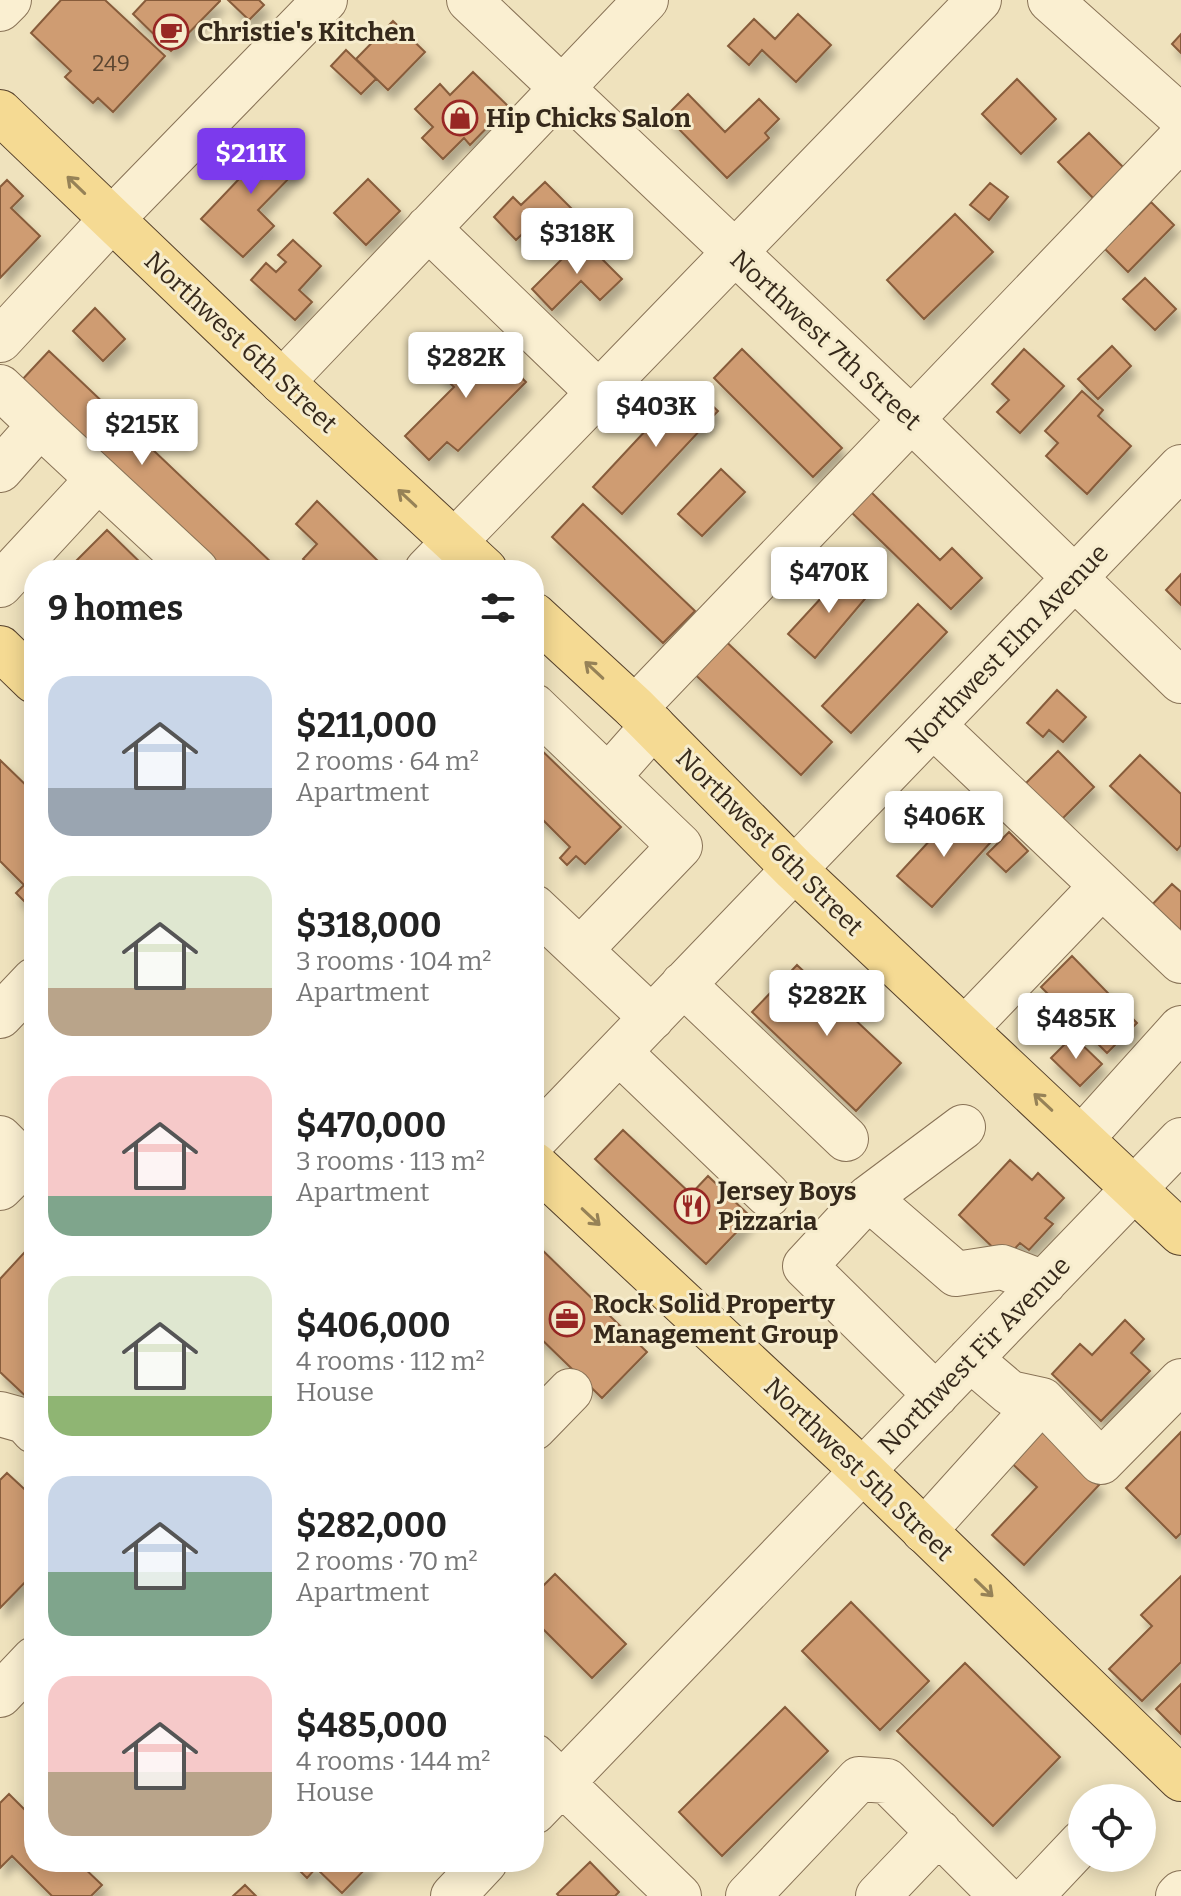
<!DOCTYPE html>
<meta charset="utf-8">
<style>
body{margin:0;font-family:Bitter,serif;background:#f2f2f2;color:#222;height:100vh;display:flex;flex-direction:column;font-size:30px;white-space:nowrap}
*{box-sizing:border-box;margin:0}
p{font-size:26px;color:#767676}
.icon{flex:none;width:44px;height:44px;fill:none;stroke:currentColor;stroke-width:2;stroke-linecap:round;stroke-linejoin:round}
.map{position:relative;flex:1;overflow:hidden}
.side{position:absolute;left:24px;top:560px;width:520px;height:1312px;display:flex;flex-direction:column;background:#fff;border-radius:32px;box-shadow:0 4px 20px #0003}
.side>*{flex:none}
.fabs{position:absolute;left:1068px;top:1784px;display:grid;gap:16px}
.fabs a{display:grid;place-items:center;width:88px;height:88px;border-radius:50%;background:#fff;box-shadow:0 4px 20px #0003;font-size:40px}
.price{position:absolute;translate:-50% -68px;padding:0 18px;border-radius:8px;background:#fff;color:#222;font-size:26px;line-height:52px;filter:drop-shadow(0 2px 4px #0008)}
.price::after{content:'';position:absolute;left:50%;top:48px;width:24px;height:18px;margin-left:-12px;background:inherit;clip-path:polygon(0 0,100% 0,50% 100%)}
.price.active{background:#7c3aed;color:#fff}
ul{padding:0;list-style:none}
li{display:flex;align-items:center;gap:24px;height:200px;padding:0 24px}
li span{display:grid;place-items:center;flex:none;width:224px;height:160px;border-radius:24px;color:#555}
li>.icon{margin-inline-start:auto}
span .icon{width:96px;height:96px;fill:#fffc;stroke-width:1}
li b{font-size:34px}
h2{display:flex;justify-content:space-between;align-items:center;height:96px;padding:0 24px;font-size:34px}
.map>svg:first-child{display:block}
.building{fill:#cf9c72;stroke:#875c3b;stroke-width:2;filter:url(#shadow)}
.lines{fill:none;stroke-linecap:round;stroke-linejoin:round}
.minor-casing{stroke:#887256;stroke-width:46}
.major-casing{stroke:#55402b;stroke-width:46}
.minor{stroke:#faefd1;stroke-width:44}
.major{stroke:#f5da93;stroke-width:44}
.oneway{stroke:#968257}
.labels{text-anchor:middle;stroke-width:6;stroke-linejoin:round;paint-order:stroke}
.number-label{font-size:22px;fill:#5c4631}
.poi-label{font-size:26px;font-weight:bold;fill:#36291b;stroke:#f6eccd;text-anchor:start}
.street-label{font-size:26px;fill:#36291b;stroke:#f6eccd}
</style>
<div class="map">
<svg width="1181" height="1896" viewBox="0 0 1181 1896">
<defs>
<filter id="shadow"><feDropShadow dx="5" dy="9" stdDeviation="4" flood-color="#0004"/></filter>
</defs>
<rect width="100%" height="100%" fill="#efe2bd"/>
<path class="building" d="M61 0H105L165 56 113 112 98 98 93 103 65 77 71 71 31 33Z
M146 0H220V1L171 51 133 14Z
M228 0H259L264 5 249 20Z
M798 14 831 45 796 82 762 50 749 65 728 46 754 19 775 39Z
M393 21 425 52 388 90 356 59Z
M1181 34V53L1172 44Z
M346 50 376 79 361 94 331 66Z
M473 72 508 106 470 145 464 138 443 159 422 138 433 127 415 109 440 84 450 95Z
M1017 79 1056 119 1021 154 982 114Z
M688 94 725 132 759 99 779 119 765 133 769 138 727 178 666 116Z
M1089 133 1126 170 1095 200 1058 162Z
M267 135 300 167 258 210 274 226 243 257 201 219 239 179 231 171Z
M368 179 400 211 366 245 334 213Z
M7 180 23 196 11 208 40 236 0 278V187Z
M545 182 578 215 553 240 535 222 516 240 494 217 513 197 521 205Z
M990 183 1008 197 989 220 970 205Z
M1151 202 1174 225 1128 272 1098 242 1123 217 1130 224Z
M955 214 993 252 924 319 887 280Z
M582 239 622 279 600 300 581 281 552 310 532 289Z
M293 240 321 266 299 290 312 302 295 320 251 280 266 263 276 272 286 262 278 255Z
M1145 278 1176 309 1155 330 1123 299Z
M95 308 125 339 103 361 73 331Z
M468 344 479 354 489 345 526 382 458 451 447 442 429 460 405 436 454 387 439 373Z
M1112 346 1131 366 1098 399 1078 379Z
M742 349 842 448 813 477 714 378Z
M1024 349 1064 386 1020 433 997 412 1009 400 992 384Z
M49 351 274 565 269 570H219L20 382Z
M689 384 718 411 622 514 593 487Z
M1082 391 1103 410 1098 416 1131 446 1087 494 1046 456 1058 443 1045 431Z
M721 469 745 492 702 536 678 514Z
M869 490 940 560 952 548 982 578 951 609 849 510Z
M317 501 380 563 373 570H314L303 559 317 544 296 524Z
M583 504 695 611 663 643 552 537Z
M107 530 148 570H67Z
M845 572 869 594 815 658 788 634Z
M1181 574V605L1166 590Z
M918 604 947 632 851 733 822 706Z
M716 632 832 742 801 775 685 665Z
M1057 690 1086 717 1063 742 1049 730 1043 737 1027 723Z
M534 743 621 827 585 864 576 856 567 865 560 858 570 847 534 811Z
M1058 751 1094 787 1061 820 1025 784Z
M1140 755 1181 794V845L1177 850 1110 786Z
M0 760 34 793V903L30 907 16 893 24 885 0 861Z
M957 811 990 843 932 907 897 876Z
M1009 832 1028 851 1006 872 987 854Z
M1172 884 1181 892V945L1146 911Z
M1072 956 1137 1023 1107 1053 1041 987Z
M797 965 901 1063 856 1111 752 1012Z
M1073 1036 1102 1064 1080 1086 1051 1058Z
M623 1130 691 1194 708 1176 751 1217 706 1264 595 1159Z
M1010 1160 1032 1180 1038 1173 1064 1198 1045 1218 1053 1224 1029 1250 1020 1243 1005 1259 959 1215Z
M34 1242V1404L0 1372V1279Z
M534 1242 647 1352 602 1398 534 1332Z
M1125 1320 1144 1339 1131 1353 1150 1371 1101 1421 1052 1374 1080 1344 1092 1355Z
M1034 1424 1099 1485 1024 1565 992 1535 1037 1487 1004 1456Z
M1181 1432V1533L1176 1538 1126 1488Z
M7 1473 34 1498V1573L0 1608V1480Z
M555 1574 626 1644 592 1678 534 1620V1595Z
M1181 1576V1662L1142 1701 1109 1669 1152 1626 1141 1615Z
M851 1602 929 1681 880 1730 802 1651Z
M965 1663 1060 1757 993 1826 897 1731Z
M1181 1684V1734L1156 1709Z
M785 1707 828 1751 722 1856 679 1812Z
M9 1794 34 1819V1862H78L102 1885 91 1896H52L12 1856 0 1868V1803Z
M291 1862H372L342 1893 316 1868 307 1878Z
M590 1862 619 1892 615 1896H559L557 1894Z
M245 1885 256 1896H233Z"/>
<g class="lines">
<g class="minor-casing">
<path id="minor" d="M469 0 912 420 1181 681
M1050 0 1181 117
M0 9 9 0
M428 228 598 392
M0 340 111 220 325 0
M282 382 646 0
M0 387 40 425
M0 470 40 425 196 570
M427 570 979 0
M0 585 98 479
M534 706 680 846 581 949
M635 708 1181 138
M933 725 1181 961
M608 777 653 726
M534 907 652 1018
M683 984 846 1139
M0 1016 34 980
M965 1029 1102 886
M619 1052 768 1195
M0 1138 25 1163 0 1188
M1082 1138 1181 1028
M534 1140 1181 467
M868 1198 963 1127
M970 1359 1010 1393 1042 1400 1101 1462 1181 1381
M936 1395 805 1266 868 1198 956 1274 1002 1267 1044 1283
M0 1414 25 1421 34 1431
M534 1428 570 1391
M924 1531 1042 1400
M0 1695 34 1659
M534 1756 679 1896
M534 1812 1181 1140
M453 1896 485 1862
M748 1896 859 1779 887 1781 1002 1896
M878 1896 939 1832
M1031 1896 1082 1842
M1178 1896 1181 1893"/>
</g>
<g class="major-casing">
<path id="major" d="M0 112 282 382 485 570
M534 615 635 708 794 869 1181 1233
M0 648 34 681
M534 1164 863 1471 1181 1779"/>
</g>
<use href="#minor" class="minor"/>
<use href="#major" class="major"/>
</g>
<defs><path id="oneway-shaft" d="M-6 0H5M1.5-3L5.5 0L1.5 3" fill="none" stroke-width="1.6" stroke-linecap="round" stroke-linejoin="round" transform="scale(2)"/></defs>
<g class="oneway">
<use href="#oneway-shaft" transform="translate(76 185) rotate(-136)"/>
<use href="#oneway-shaft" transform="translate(407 498) rotate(-137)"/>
<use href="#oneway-shaft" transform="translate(594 670) rotate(-137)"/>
<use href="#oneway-shaft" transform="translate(1043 1102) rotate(-137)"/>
<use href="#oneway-shaft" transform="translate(591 1217) rotate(43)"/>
<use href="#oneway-shaft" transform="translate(984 1588) rotate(44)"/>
</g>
<defs>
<g id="cafe-ring" transform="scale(1.8)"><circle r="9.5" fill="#f6eccd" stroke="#982724" stroke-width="1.5"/><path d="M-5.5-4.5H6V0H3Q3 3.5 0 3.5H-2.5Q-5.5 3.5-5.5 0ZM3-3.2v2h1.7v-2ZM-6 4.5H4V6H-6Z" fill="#982724"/></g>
<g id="shop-ring" transform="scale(1.8)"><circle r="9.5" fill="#f6eccd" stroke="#982724" stroke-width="1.5"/><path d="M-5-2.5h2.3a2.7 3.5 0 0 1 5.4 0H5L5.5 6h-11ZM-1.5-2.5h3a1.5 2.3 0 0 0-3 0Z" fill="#982724"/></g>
<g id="restaurant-ring" transform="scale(1.8)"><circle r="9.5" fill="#f6eccd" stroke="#982724" stroke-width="1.5"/><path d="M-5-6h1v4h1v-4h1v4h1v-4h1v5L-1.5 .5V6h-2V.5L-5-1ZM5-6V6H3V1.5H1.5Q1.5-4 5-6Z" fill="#982724"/></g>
<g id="office-ring" transform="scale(1.8)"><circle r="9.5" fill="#f6eccd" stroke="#982724" stroke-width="1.5"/><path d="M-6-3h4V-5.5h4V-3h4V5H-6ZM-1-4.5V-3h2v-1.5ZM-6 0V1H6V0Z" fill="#982724"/></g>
</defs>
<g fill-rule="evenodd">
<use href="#cafe-ring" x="171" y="32"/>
<use href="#shop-ring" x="460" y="118"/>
<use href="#restaurant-ring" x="692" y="1206"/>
<use href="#office-ring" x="567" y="1319"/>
</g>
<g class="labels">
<g class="number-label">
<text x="111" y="71">249</text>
</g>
<g class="poi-label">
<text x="197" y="41">Christie's Kitchen</text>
<text x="486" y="127">Hip Chicks Salon</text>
<text x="718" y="1200">Jersey Boys<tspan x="718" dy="30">Pizzaria</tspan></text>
<text x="593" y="1313">Rock Solid Property<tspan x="593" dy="30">Management Group</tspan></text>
</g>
<g class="street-label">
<text transform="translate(826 340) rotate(43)" y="9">Northwest 7th Street</text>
<text transform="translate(241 342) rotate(43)" y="9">Northwest 6th Street</text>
<text transform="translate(1007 648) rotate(-46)" y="9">Northwest Elm Avenue</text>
<text transform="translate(770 842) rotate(45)" y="9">Northwest 6th Street</text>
<text transform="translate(974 1355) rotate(-46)" y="9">Northwest Fir Avenue</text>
<text transform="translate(859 1469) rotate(44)" y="9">Northwest 5th Street</text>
</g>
</g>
</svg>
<div class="fabs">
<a><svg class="icon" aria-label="locate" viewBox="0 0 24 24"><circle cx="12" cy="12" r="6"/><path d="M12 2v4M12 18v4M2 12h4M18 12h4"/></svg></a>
</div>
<b class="price active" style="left:251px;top:196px">$211K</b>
<b class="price" style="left:577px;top:276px">$318K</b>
<b class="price" style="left:466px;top:400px">$282K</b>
<b class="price" style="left:656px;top:449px">$403K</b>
<b class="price" style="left:142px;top:467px">$215K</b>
<b class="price" style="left:829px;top:615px">$470K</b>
<b class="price" style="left:944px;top:859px">$406K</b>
<b class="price" style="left:827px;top:1038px">$282K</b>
<b class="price" style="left:1076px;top:1061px">$485K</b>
<section class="side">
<h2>9 homes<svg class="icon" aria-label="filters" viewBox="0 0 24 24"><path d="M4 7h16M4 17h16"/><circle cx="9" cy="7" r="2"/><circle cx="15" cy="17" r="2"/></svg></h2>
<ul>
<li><span style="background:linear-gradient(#c9d6e8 70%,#9aa5b1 0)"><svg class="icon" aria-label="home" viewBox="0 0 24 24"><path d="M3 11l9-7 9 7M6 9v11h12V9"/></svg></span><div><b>$211,000</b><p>2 rooms · 64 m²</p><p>Apartment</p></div></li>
<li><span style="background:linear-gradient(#dfe7d0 70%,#b9a48a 0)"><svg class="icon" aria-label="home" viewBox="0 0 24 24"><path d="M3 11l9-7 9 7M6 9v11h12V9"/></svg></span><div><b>$318,000</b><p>3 rooms · 104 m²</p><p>Apartment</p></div></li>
<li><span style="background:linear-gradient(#f6c9c9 75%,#7fa58c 0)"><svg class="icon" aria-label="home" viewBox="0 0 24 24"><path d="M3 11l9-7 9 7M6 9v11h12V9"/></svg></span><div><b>$470,000</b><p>3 rooms · 113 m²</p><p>Apartment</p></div></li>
<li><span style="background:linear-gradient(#dfe7d0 75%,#8fb573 0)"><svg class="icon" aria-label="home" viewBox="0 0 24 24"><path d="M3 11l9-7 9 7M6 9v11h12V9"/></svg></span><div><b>$406,000</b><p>4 rooms · 112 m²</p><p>House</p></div></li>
<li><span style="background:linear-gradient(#c9d6e8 60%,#7fa58c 0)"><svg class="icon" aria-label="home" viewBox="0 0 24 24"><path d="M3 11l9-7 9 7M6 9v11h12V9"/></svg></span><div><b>$282,000</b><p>2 rooms · 70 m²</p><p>Apartment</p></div></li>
<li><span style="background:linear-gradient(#f6c9c9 60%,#b9a48a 0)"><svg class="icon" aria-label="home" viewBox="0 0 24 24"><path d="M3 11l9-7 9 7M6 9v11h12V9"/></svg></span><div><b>$485,000</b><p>4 rooms · 144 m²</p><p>House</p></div></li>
</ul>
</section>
</div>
